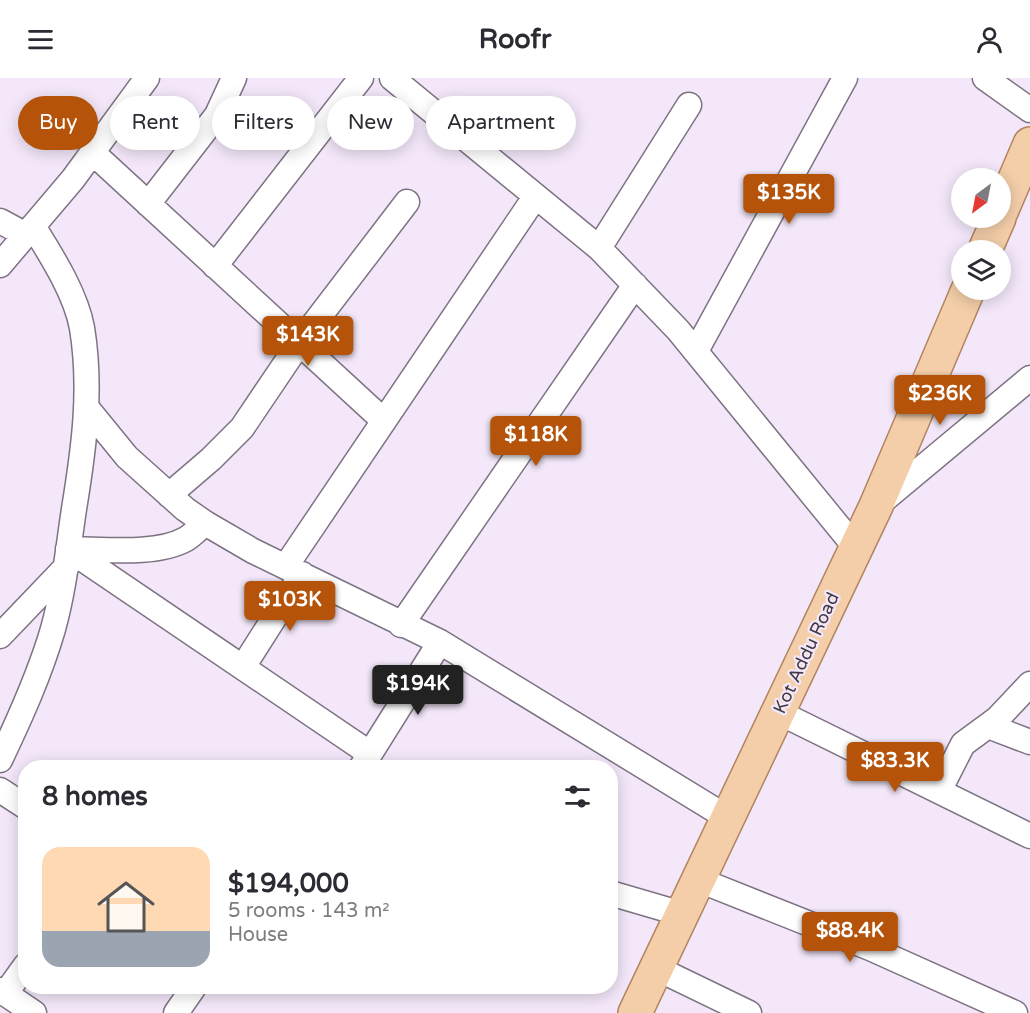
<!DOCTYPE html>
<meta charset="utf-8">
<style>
body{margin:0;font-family:"Varela Round",sans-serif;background:#f2f2f3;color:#2b2b33;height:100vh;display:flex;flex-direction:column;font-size:22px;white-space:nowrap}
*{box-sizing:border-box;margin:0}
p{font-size:20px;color:#7c7c81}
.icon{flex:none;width:33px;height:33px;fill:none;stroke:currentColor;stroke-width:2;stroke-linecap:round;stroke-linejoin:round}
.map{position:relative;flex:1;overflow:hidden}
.sheet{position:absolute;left:18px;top:682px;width:600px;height:234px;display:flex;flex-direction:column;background:#fff;border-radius:24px;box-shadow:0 3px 15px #0003}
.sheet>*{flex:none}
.guide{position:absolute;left:18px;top:18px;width:600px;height:54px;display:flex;gap:12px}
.needle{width:39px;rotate:212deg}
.buttons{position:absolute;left:951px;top:90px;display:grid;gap:12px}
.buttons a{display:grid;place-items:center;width:60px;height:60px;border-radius:50%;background:#fff;box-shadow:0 3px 15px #0003;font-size:30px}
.price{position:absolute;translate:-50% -51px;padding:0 14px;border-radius:6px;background:#b45309;color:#fff;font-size:20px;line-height:39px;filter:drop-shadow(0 2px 3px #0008)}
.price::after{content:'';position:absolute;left:50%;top:36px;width:18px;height:14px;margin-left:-9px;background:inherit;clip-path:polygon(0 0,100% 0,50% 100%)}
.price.current{background:#222;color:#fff}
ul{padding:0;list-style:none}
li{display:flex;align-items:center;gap:18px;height:150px;padding:0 24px}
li+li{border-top:2px solid #e1e1e2}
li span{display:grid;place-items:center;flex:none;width:168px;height:120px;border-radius:18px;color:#555}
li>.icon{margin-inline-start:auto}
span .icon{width:72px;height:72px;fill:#fffc;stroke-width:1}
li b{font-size:26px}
h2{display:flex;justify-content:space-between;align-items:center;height:72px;padding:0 24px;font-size:26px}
.tag{padding:0 21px;border-radius:27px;background:#fff;box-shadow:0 3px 15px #0003;font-size:21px;line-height:54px}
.tag.current{background:#b45309;color:#fff}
header{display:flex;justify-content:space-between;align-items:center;height:78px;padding:0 24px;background:#fff;font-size:27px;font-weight:700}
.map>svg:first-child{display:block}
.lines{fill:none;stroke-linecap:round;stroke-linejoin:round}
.minor-casing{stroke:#7e7383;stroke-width:27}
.primary-casing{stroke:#b0855f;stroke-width:36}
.minor{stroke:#fff;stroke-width:24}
.primary{stroke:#f4cea9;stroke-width:33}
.labels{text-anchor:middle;stroke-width:4.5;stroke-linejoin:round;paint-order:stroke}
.street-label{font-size:18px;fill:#3f3a41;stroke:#f3e7f9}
</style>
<header><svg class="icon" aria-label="menu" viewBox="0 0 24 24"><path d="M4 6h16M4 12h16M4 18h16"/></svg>Roofr<svg class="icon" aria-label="person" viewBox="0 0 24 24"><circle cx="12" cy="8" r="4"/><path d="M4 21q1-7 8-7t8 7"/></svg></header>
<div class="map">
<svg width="1030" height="935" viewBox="0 0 1030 935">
<rect width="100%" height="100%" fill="#f3e7f9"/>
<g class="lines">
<g class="minor-casing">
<path id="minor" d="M392 0 599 170 678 252 856 470
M985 0 1030 32
M92 74 384 343
M148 126 217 37 234 0
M0 143 26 157
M599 170 689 27
M0 187 73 101 147 0
M215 188 361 0
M696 273 845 0
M87 330 127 379 185 431 205 445 253 473 440 564 728 740
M169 417 211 381 242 350 300 264 407 124
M880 425 1030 300
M68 471 369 675
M68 471C102 471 156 478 186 461 193 457 199 450 205 445
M286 488 535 119
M401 547 635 207
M0 558 67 488
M243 589 302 496
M778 634 1030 758
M988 648 1030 664
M0 682C20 640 40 596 53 551 64 512 68 471 74 431 84 370 92 311 82 250 76 216 51 177 33 148
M361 690 440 564
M0 712 26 729
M939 713 963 666 997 641 1030 606
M699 802 870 870 1015 935
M610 815 682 836
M656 890 749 935
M0 912 34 935
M5 916 26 887
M176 935 194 909"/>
</g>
<g class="primary-casing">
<path id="primary" d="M1000 136 1030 66
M985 172 999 140
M635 935 876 428 968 212"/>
</g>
<use href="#minor" class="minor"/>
<use href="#primary" class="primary"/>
</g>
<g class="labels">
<g class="street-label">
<text transform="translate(806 575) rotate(-65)" y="6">Kot Addu Road</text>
</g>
</g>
</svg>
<div class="buttons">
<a><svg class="needle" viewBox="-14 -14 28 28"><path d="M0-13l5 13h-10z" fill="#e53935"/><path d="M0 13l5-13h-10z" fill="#7c7c81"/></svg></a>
<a><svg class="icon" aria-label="layers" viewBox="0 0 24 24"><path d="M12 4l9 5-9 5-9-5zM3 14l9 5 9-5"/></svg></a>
</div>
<b class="price" style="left:789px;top:147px">$135K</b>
<b class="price" style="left:308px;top:289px">$143K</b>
<b class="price" style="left:940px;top:348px">$236K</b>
<b class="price" style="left:536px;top:389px">$118K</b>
<b class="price" style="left:290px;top:554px">$103K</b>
<b class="price current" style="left:418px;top:638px">$194K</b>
<b class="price" style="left:895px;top:715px">$83.3K</b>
<b class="price" style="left:850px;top:885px">$88.4K</b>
<div class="guide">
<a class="tag current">Buy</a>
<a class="tag">Rent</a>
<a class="tag">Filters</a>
<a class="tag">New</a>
<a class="tag">Apartment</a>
</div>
<section class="sheet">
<h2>8 homes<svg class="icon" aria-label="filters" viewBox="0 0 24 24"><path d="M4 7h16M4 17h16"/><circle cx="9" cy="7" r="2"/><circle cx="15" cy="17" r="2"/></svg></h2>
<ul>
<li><span style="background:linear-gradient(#ffd9b3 70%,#9aa5b1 0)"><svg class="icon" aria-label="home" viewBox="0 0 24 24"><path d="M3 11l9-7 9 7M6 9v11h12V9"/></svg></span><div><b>$194,000</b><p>5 rooms · 143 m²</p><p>House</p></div></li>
</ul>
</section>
</div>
